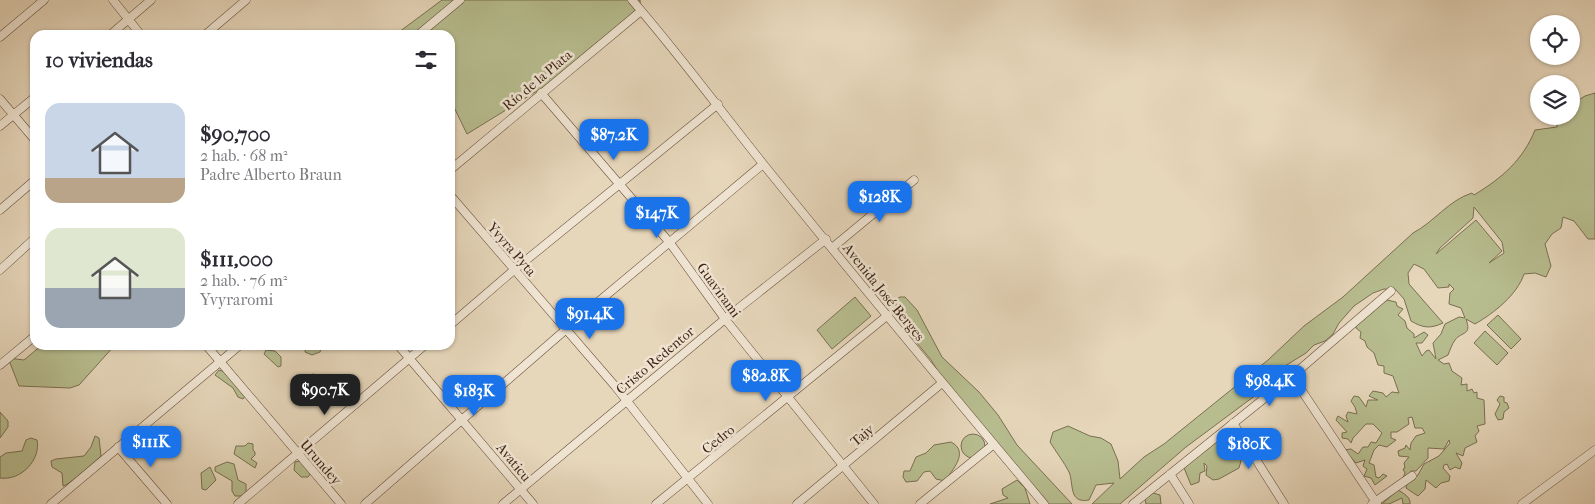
<!DOCTYPE html>
<html lang="es">
<meta charset="utf-8">
<style>
body{margin:0;font-family:"IM FELL French Canon",serif;background:#f2f2f3;color:#2b2b33;height:100vh;display:flex;flex-direction:column;font-size:19px;white-space:nowrap}
*{box-sizing:border-box;margin:0}
p{font-size:16px;color:#7c7c81}
.icon{flex:none;width:28px;height:28px;fill:none;stroke:currentColor;stroke-width:2;stroke-linecap:round;stroke-linejoin:round}
.map{position:relative;flex:1;overflow:hidden}
.side{position:absolute;left:30px;top:30px;width:425px;height:320px;display:flex;flex-direction:column;background:#fff;border-radius:15px;box-shadow:0 1px 4px #0004}
.side>*{flex:none}
.tools{position:absolute;left:1530px;top:15px;display:grid;gap:10px}
.tools a{display:grid;place-items:center;width:50px;height:50px;border-radius:50%;background:#fff;box-shadow:0 1px 4px #0004;font-size:25px}
.price{position:absolute;translate:-50% -42px;padding:0 11px;border-radius:10px;background:#1a73e8;color:#fff;font-size:16px;line-height:32px;filter:drop-shadow(0 1px 2px #0008)}
.price::after{content:'';position:absolute;left:50%;top:30px;width:15px;height:11px;margin-left:-8px;background:inherit;clip-path:polygon(0 0,100% 0,50% 100%)}
.price.on{background:#222;color:#fff}
ul{padding:0;list-style:none}
li{display:flex;align-items:center;gap:15px;height:125px;padding:0 15px}
li span{display:grid;place-items:center;flex:none;width:140px;height:100px;border-radius:15px;color:#555}
li>.icon{margin-inline-start:auto}
span .icon{width:60px;height:60px;fill:#fffc;stroke-width:1}
li b{font-size:21px}
h2{display:flex;justify-content:space-between;align-items:center;height:60px;padding:0 15px;font-size:21px}
.map>svg:first-child{display:block}
.green{fill:#b7bd8f;stroke:#7a7051;fill-rule:evenodd}
.lines{fill:none;stroke-linecap:round;stroke-linejoin:round}
.minor-casing{stroke:#684f3d;stroke-width:9}
.minor{stroke:#efe4d2;stroke-width:8}
.labels{text-anchor:middle;stroke-width:5;stroke-linejoin:round;paint-order:stroke}
.street-label{font-size:14px;fill:#3e2213;stroke:#efe4d2}
</style>
<div class="map">
<svg width="1595" height="504" viewBox="0 0 1595 504">
<rect width="100%" height="100%" fill="#e6d6ba"/>
<filter id="stains"><feTurbulence type="fractalNoise" baseFrequency=".004" numOctaves="4"/><feColorMatrix values="0 0 0 0 .2 0 0 0 0 .09 0 0 0 0 .02 0 0 0 .5 -.17"/></filter>
<radialGradient id="worn" r=".72"><stop offset=".6" stop-color="#630" stop-opacity="0"/><stop offset="1" stop-color="#630" stop-opacity=".3"/></radialGradient>
<path class="green" d="M442 0H640L641 11 563 75 467 134 450 99V35H395Z
M1595 93V239H1588L1574 221 1563 217 1561 228 1552 234 1545 244 1551 266 1546 277 1535 273 1524 274C1517 295 1494 313 1475 324L1466 319C1472 336 1462 331 1455 340 1452 344 1450 350 1448 355L1438 360 1444 364 1449 363 1452 371 1462 378 1461 385 1467 384V391L1472 389 1474 393 1477 392V398L1484 400 1485 424 1477 426 1479 431 1475 436 1477 442 1465 448 1463 456 1456 453 1462 463 1460 469 1455 467 1450 470 1447 464 1444 465 1443 468 1450 476 1449 481 1441 483 1436 488 1426 480 1425 489 1418 496 1406 488 1407 484 1418 475 1424 464 1439 456 1450 443 1449 440 1444 449 1428 448V458L1416 471H1411L1409 476 1403 478 1405 473 1403 469 1405 468 1404 463 1409 457 1399 456 1398 451 1405 448 1406 445 1410 450 1411 443 1416 436 1425 433 1422 428H1415L1412 417 1408 418 1409 424 1397 432H1391V438L1396 440 1387 447 1379 445 1374 450 1369 463 1374 465 1376 477 1379 478 1383 474 1387 476 1375 485 1371 478 1364 476 1367 469 1363 466 1365 460 1356 463 1344 450 1351 449 1358 454 1363 447H1368L1371 442 1376 443 1382 433 1373 424H1366L1353 438 1351 443 1348 439 1342 438V433L1347 432 1336 420 1338 416 1348 422 1346 416 1348 412 1357 414 1355 407 1351 401 1354 396 1359 397 1366 407 1368 400H1378L1369 396 1373 391 1383 393 1386 397 1392 392 1399 393 1393 376 1384 373V366L1378 365 1374 353 1367 347 1365 341 1360 338 1361 332 1356 328 1354 318 1358 315 1368 316 1369 312 1387 300 1396 302 1397 306 1403 309 1398 315 1405 321 1407 328 1414 334V338L1424 332 1428 335 1422 343H1416L1422 356 1426 351 1429 350 1436 359 1433 343 1441 334 1445 324 1459 317 1465 318 1461 308 1449 304 1450 293 1454 289 1449 284V287L1438 288 1424 269 1414 264 1408 273 1409 284 1443 323C1430 329 1423 328 1411 321L1404 299 1396 290 1384 289 1373 293 1354 306 1339 323 1333 334 1325 341 1314 345 1306 353 1277 371 1272 381 1264 389 1186 447 1120 504H1092L1114 483 1096 485 1089 500C1068 504 1074 483 1069 472 1064 462 1056 452 1050 442L1053 432 1068 426 1090 436 1101 438 1111 444 1118 461 1120 479 1144 457 1164 444 1268 360 1304 326 1343 297 1413 233C1434 222 1449 200 1472 193L1474 195C1502 178 1523 160 1535 130L1557 127V116H1571V105L1585 96ZM1474 207 1502 242 1504 253 1489 263 1502 251 1476 220 1436 254 1440 248 1473 218Z
M855 297 871 316 832 349 817 330Z
M900 297H905L917 310 942 357 979 392 998 415 1017 445 1072 504H1044L949 389 931 360 912 337 896 306 895 300Z
M1498 315 1521 339 1511 349 1487 325Z
M1485 331 1508 353 1497 365 1474 343Z
M42 345H115L79 385 70 388 19 386 8 358 24 360Z
M306 345H322L320 352 312 355 305 352Z
M266 350 275 351 281 357V366L278 367 264 354Z
M219 370 225 372 245 396 243 399 238 397 233 388 215 375Z
M314 374 320 379 321 384 314 388 303 379 304 376Z
M1500 396 1504 397V402L1507 403 1509 408 1504 412 1503 419 1498 420 1495 414 1500 404 1497 400Z
M0 412 8 421V427L0 438Z
M1237 424 1249 454 1242 457 1239 468 1219 479 1213 480 1206 475 1207 466 1204 463 1205 471 1200 473 1199 482 1191 485 1182 463 1199 451H1205Z
M961 446a12 12 0 1 1 24 0a12 12 0 1 1-24 0Z
M95 436 99 438 101 456C97 460 68 486 63 486L62 473 52 467 51 461 56 459 84 456 91 447Z
M31 438 37 440C41 460 21 481 0 478V457L6 453 22 451 26 440Z
M951 442C970 452 952 470 945 481L936 479 930 471 924 472 917 481 906 482 903 477 904 471H910L916 457 926 453 934 445Z
M248 443 253 444V450L255 452V455L251 459 257 463 255 468 234 454 236 446H245Z
M300 461 311 473 308 477H301L294 470 295 462Z
M227 462 234 464 238 480 246 484V492L242 496H235L232 491V481L215 471V467Z
M210 467 216 480 206 490 202 489 201 473Z
M1017 480 1025 488 1030 504H990L1008 498 1003 495 1002 489Z
M1398 490C1403 493 1411 497 1410 504H1403L1402 498 1389 504H1375L1383 503Z
M1153 493 1160 495 1161 504H1146L1145 499Z"/>
<g class="lines">
<g class="minor-casing">
<path id="minor" d="M113 0 141 35
M632 0C678 53 720 110 764 165 856 279 950 392 1044 504
M110 35 151 0
M205 35 246 0
M418 35 460 0
M0 37 44 0
M541 93 670 243 725 319 874 504
M0 99 35 140
M0 126 35 97
M450 170 641 11
M450 195 615 386 708 504
M0 210 35 180
M832 248 914 180
M0 270 35 238
M450 325 514 270 718 104
M206 345 341 504
M398 345 533 504
M0 365 35 336
M1292 376 1377 504
M1233 423 1284 504
M118 447 167 504
M1170 474 1189 504
M51 504 240 345
M238 504 425 345
M365 504 579 318 763 164
M503 504 725 319 826 239
M656 504 888 315
M797 504 942 383
M920 504 994 444
M1133 504 1292 376 1391 291
M1372 504 1412 476
M1522 504 1595 450"/>
</g>
<use href="#minor" class="minor"/>
</g>
<g class="labels">
<g class="street-label">
<text transform="translate(537 80) rotate(-40)" y="5">Río de la Plata</text>
<text transform="translate(512 249) rotate(49)" y="5">Yvyra Pyta</text>
<text transform="translate(719 290) rotate(54)" y="5">Guavirami</text>
<text transform="translate(884 292) rotate(51)" y="5">Avenida José Berges</text>
<text transform="translate(655 360) rotate(-40)" y="5">Cristo Redentor</text>
<text transform="translate(862 435) rotate(-40)" y="5">Tajy</text>
<text transform="translate(718 439) rotate(-39)" y="5">Cedro</text>
<text transform="translate(321 462) rotate(49)" y="5">Urundey</text>
<text transform="translate(514 462) rotate(50)" y="5">Avaticu</text>
</g>
</g>
<rect width="100%" height="100%" filter="url(#stains)"/>
<rect width="100%" height="100%" fill="url(#worn)"/>
</svg>
<div class="tools">
<a><svg class="icon" aria-label="locate" viewBox="0 0 24 24"><circle cx="12" cy="12" r="6"/><path d="M12 2v4M12 18v4M2 12h4M18 12h4"/></svg></a>
<a><svg class="icon" aria-label="layers" viewBox="0 0 24 24"><path d="M12 4l9 5-9 5-9-5zM3 14l9 5 9-5"/></svg></a>
</div>
<b class="price" style="left:614px;top:161px">$87.2K</b>
<b class="price" style="left:880px;top:223px">$128K</b>
<b class="price" style="left:657px;top:239px">$147K</b>
<b class="price" style="left:590px;top:340px">$91.4K</b>
<b class="price" style="left:766px;top:402px">$82.8K</b>
<b class="price" style="left:1270px;top:407px">$98.4K</b>
<b class="price on" style="left:325px;top:416px">$90.7K</b>
<b class="price" style="left:474px;top:417px">$183K</b>
<b class="price" style="left:151px;top:468px">$111K</b>
<b class="price" style="left:1249px;top:470px">$180K</b>
<section class="side">
<h2>10 viviendas<svg class="icon" aria-label="filters" viewBox="0 0 24 24"><path d="M4 7h16M4 17h16"/><circle cx="9" cy="7" r="2"/><circle cx="15" cy="17" r="2"/></svg></h2>
<ul>
<li><span style="background:linear-gradient(#c9d6e8 75%,#b9a48a 0)"><svg class="icon" aria-label="home" viewBox="0 0 24 24"><path d="M3 11l9-7 9 7M6 9v11h12V9"/></svg></span><div><b>$90,700</b><p>2 hab. · 68 m²</p><p>Padre Alberto Braun</p></div></li>
<li><span style="background:linear-gradient(#dfe7d0 60%,#9aa5b1 0)"><svg class="icon" aria-label="home" viewBox="0 0 24 24"><path d="M3 11l9-7 9 7M6 9v11h12V9"/></svg></span><div><b>$111,000</b><p>2 hab. · 76 m²</p><p>Yvyraromi</p></div></li>
</ul>
</section>
</div>
